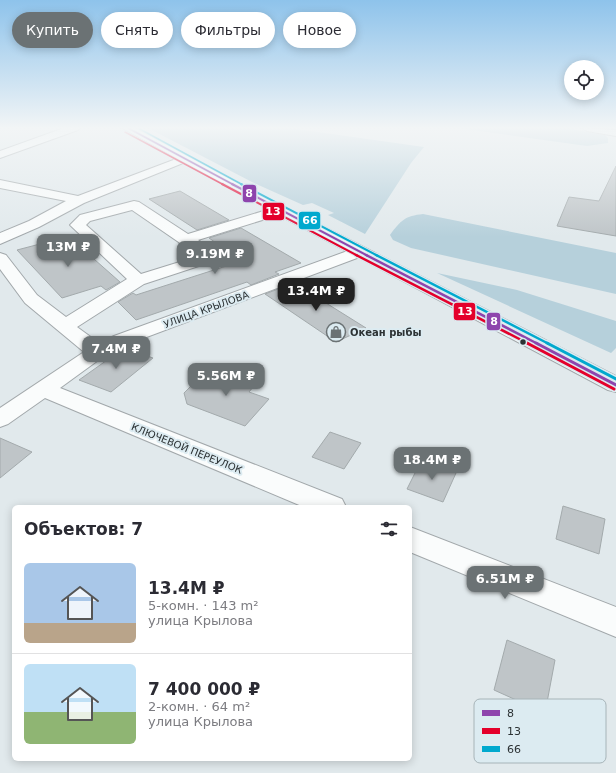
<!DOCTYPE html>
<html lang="ru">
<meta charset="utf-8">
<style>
body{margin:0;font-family:"DejaVu Sans",sans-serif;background:#f2f2f3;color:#2b2b33;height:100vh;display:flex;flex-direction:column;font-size:15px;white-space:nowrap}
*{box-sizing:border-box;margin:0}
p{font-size:13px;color:#7c7c81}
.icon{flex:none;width:22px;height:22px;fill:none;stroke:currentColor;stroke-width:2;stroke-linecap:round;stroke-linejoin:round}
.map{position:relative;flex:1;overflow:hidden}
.panel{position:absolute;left:12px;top:505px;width:400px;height:256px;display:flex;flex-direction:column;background:#fff;border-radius:6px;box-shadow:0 2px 10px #0003}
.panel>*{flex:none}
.guide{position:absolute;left:12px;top:12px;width:400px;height:36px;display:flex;gap:8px}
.buttons{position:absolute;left:564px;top:60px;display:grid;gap:8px}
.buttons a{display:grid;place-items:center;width:40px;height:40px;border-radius:50%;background:#fff;box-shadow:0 2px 10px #0003;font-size:20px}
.price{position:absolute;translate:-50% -34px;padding:0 9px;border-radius:8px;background:#6b7274;color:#fff;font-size:13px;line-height:26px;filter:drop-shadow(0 1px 2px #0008)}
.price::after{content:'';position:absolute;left:50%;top:24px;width:12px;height:9px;margin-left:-6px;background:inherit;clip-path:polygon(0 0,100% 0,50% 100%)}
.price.on{background:#222;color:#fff}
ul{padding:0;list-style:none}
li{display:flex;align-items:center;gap:12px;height:100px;padding:0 12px}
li+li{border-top:1px solid #e1e1e2}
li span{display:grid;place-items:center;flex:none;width:112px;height:80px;border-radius:6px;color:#555}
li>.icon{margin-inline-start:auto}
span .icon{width:48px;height:48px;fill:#fffc;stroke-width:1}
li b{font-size:17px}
h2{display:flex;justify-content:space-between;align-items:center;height:48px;padding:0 12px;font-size:17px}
.pill{padding:0 14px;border-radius:18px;background:#fff;box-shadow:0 2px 10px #0003;font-size:14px;line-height:36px}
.pill.on{background:#6b7274;color:#fff}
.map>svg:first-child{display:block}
.green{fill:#b6d0db}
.building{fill:#bfc5c8;stroke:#a3aaac}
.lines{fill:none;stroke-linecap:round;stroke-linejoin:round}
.minor-casing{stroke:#a2a8ab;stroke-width:2}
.major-casing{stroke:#a2a8ab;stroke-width:2}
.minor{fill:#fafcfc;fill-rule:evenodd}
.major{fill:#fafcfc;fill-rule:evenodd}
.bus-1-far3-casing{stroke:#dcebf1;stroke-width:3}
.bus-1-far2-casing{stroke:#dcebf1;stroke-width:4}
.bus-1-far1-casing{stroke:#dcebf1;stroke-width:5}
.bus-1-casing{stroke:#dcebf1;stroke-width:6}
.bus-2-far3-casing{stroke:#dcebf1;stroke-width:3}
.bus-2-far2-casing{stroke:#dcebf1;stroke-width:4}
.bus-2-far1-casing{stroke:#dcebf1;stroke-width:5}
.bus-2-casing{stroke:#dcebf1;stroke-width:6}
.bus-3-far3-casing{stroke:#dcebf1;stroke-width:3}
.bus-3-far2-casing{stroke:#dcebf1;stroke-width:4}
.bus-3-far1-casing{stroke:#dcebf1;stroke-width:5}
.bus-3-casing{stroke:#dcebf1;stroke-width:6}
.bus-1-far3{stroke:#8e44ad;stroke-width:1.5}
.bus-1-far2{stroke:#8e44ad;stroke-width:2}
.bus-1-far1{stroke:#8e44ad;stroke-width:2.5}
.bus-1{stroke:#8e44ad;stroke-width:3}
.bus-2-far3{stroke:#e4002b;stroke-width:1.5}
.bus-2-far2{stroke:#e4002b;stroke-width:2}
.bus-2-far1{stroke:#e4002b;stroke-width:2.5}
.bus-2{stroke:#e4002b;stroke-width:3}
.bus-3-far3{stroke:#00a9ce;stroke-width:1.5}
.bus-3-far2{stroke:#00a9ce;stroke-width:2}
.bus-3-far1{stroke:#00a9ce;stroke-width:2.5}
.bus-3{stroke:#00a9ce;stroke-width:3}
.bus-dot{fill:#2c3234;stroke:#dcebf1;stroke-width:1.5}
.labels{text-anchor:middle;stroke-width:4;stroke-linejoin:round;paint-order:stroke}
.street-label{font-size:10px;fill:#2c3234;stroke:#dcebf1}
.poi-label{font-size:10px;font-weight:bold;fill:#2c3234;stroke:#dcebf1;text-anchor:start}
.key{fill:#dcebf1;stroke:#a7b4b8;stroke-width:1}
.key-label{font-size:11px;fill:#2c3234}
.line-badge{stroke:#dcebf1;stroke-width:1.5}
.badge-label{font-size:11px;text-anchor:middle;font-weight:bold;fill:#fff}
</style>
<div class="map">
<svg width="616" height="773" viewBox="0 0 616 773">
<rect width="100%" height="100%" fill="#e1e9ec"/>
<path class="green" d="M148 128H289L424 147 411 163 365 234 328 215 334 213 312 203 303 205 252 182Z
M459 128H564L605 135 608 138V143L587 146Z
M423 214 616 253V294L411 248 393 240 390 235C401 220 405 216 423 214Z
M437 273 517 290 616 321V348L611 353Z"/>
<path class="building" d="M616 166V236L557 226 569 197 599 201Z
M180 191 229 220 197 230 149 199Z
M241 228 301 263 275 272 279 274 251 285 247 282 136 320 118 302 133 293 136 295 242 261 209 238Z
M59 239 68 246 77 244 120 282 106 290 101 286 62 298 17 250Z
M294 283 366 328 336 342 265 294Z
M124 348 153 358 111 392 79 380Z
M223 372 258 381 249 392 269 399 245 426 187 404 184 393 202 375 216 379Z
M330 432 361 443 344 469 312 457Z
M0 438 32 452 0 478Z
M421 461 456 473 443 502 407 489Z
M563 506 605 519 599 554 556 539Z
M507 640 555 660 545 713 494 690Z"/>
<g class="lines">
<g class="minor-casing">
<path id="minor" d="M64 128H79L78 130 0 158V151Z
M582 128 616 130V136L587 131Z
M184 156 188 157 190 159 188 161 84 203 39 227 0 244V233L29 221 66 201 0 188V180L78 196Z
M134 201 139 202 188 234 280 206 285 207 287 210 285 213 198 240 217 254 219 257 217 260 144 284 77 327 99 343 114 336 353 249 359 247 365 249 367 252 365 255 128 344 104 356 60 388 342 499 346 507H304L45 398 8 424 0 427V408L84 352 25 303 0 269V253L6 255 37 295 66 317 127 279 70 225 80 215ZM132 210 199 256 141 274 86 225 90 221Z
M410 527 616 607V637L410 552Z"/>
</g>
<g class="major-casing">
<path id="major" d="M122 128H135L285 207 616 376V392L608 390 275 213Z"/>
</g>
<use href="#minor" class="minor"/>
<use href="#major" class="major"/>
<g class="bus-1-far3-casing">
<path id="bus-1-far3" d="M128 128 234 185"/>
</g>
<g class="bus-1-far2-casing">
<path id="bus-1-far2" d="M232 184 368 256"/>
</g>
<g class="bus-1-far1-casing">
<path id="bus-1-far1" d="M366 255 538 344"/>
</g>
<g class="bus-1-casing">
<path id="bus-1" d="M536 343 616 385"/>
</g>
<g class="bus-2-far3-casing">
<path id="bus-2-far3" d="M125 132 224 185"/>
</g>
<g class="bus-2-far2-casing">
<path id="bus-2-far2" d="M222 184 358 256"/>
</g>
<g class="bus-2-far1-casing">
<path id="bus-2-far1" d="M356 255 529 344"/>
</g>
<g class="bus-2-casing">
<path id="bus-2" d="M527 343 614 389"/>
</g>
<g class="bus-3-far3-casing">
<path id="bus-3-far3" d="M138 128 243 185"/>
</g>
<g class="bus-3-far2-casing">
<path id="bus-3-far2" d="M241 184 378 256"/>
</g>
<g class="bus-3-far1-casing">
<path id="bus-3-far1" d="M376 255 549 344"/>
</g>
<g class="bus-3-casing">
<path id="bus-3" d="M547 343 616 379"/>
</g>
<use href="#bus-1-far3" class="bus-1-far3"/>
<use href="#bus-1-far2" class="bus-1-far2"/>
<use href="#bus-1-far1" class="bus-1-far1"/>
<use href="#bus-1" class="bus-1"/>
<use href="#bus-2-far3" class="bus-2-far3"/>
<use href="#bus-2-far2" class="bus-2-far2"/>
<use href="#bus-2-far1" class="bus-2-far1"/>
<use href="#bus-2" class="bus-2"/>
<use href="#bus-3-far3" class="bus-3-far3"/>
<use href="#bus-3-far2" class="bus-3-far2"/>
<use href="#bus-3-far1" class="bus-3-far1"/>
<use href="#bus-3" class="bus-3"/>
</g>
<linearGradient id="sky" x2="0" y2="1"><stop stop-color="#8ec3eb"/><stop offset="0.54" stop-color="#f2f5f6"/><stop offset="1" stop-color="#f2f5f6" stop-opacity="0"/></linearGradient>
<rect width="616" height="237" fill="url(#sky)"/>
<defs>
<g id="shop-ring" transform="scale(1)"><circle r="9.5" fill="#dcebf1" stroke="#6b7274" stroke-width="1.5"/><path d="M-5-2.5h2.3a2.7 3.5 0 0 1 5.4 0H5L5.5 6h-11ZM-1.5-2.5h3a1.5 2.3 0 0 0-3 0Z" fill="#6b7274"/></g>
</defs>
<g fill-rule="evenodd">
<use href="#shop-ring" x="336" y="332"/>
</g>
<circle class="bus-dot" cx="523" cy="342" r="3.5"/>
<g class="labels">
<g class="street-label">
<text transform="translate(206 309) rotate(-20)" y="4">УЛИЦА КРЫЛОВА</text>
<text transform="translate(187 448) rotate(22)" y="4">КЛЮЧЕВОЙ ПЕРЕУЛОК</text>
</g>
<g class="poi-label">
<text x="350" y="336">Океан рыбы</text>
</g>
</g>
<rect x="474" y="699" width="132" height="64" rx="6" class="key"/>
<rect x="482" y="710" width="18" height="6" fill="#8e44ad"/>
<rect x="482" y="728" width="18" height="6" fill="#e4002b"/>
<rect x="482" y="746" width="18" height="6" fill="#00a9ce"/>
<g class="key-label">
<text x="507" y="717">8</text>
<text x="507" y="735">13</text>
<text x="507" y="753">66</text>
</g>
<g class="line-badge">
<rect x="242" y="184" width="15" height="19" rx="4" fill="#8e44ad"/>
<rect x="262" y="202" width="23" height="19" rx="4" fill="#e4002b"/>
<rect x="298" y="211" width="23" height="19" rx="4" fill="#00a9ce"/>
<rect x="453" y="302" width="23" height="19" rx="4" fill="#e4002b"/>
<rect x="486" y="312" width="15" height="19" rx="4" fill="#8e44ad"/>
</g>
<g class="badge-label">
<text x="249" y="197">8</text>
<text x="273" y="215">13</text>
<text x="310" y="224">66</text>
<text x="465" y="315">13</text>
<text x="494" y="325">8</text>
</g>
</svg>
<div class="buttons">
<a><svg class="icon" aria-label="locate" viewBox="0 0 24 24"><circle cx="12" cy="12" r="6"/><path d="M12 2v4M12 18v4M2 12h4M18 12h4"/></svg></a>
</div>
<b class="price" style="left:68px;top:268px">13M ₽</b>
<b class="price" style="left:215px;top:275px">9.19M ₽</b>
<b class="price on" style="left:316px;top:312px">13.4M ₽</b>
<b class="price" style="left:116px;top:370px">7.4M ₽</b>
<b class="price" style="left:226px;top:397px">5.56M ₽</b>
<b class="price" style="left:432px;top:481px">18.4M ₽</b>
<b class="price" style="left:505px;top:600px">6.51M ₽</b>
<div class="guide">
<a class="pill on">Купить</a>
<a class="pill">Снять</a>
<a class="pill">Фильтры</a>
<a class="pill">Новое</a>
</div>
<section class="panel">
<h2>Объектов: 7<svg class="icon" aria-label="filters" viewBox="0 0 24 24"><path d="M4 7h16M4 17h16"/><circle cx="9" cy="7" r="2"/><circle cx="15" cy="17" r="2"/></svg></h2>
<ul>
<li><span style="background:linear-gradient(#a9c7e8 75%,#b9a48a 0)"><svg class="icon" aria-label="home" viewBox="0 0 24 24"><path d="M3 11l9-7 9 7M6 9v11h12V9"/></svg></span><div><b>13.4M ₽</b><p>5-комн. · 143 m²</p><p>улица Крылова</p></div></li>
<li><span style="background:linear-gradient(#bfe0f5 60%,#8fb573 0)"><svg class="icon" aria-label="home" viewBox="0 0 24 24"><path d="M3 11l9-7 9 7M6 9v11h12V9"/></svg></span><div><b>7 400 000 ₽</b><p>2-комн. · 64 m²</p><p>улица Крылова</p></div></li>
</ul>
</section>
</div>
